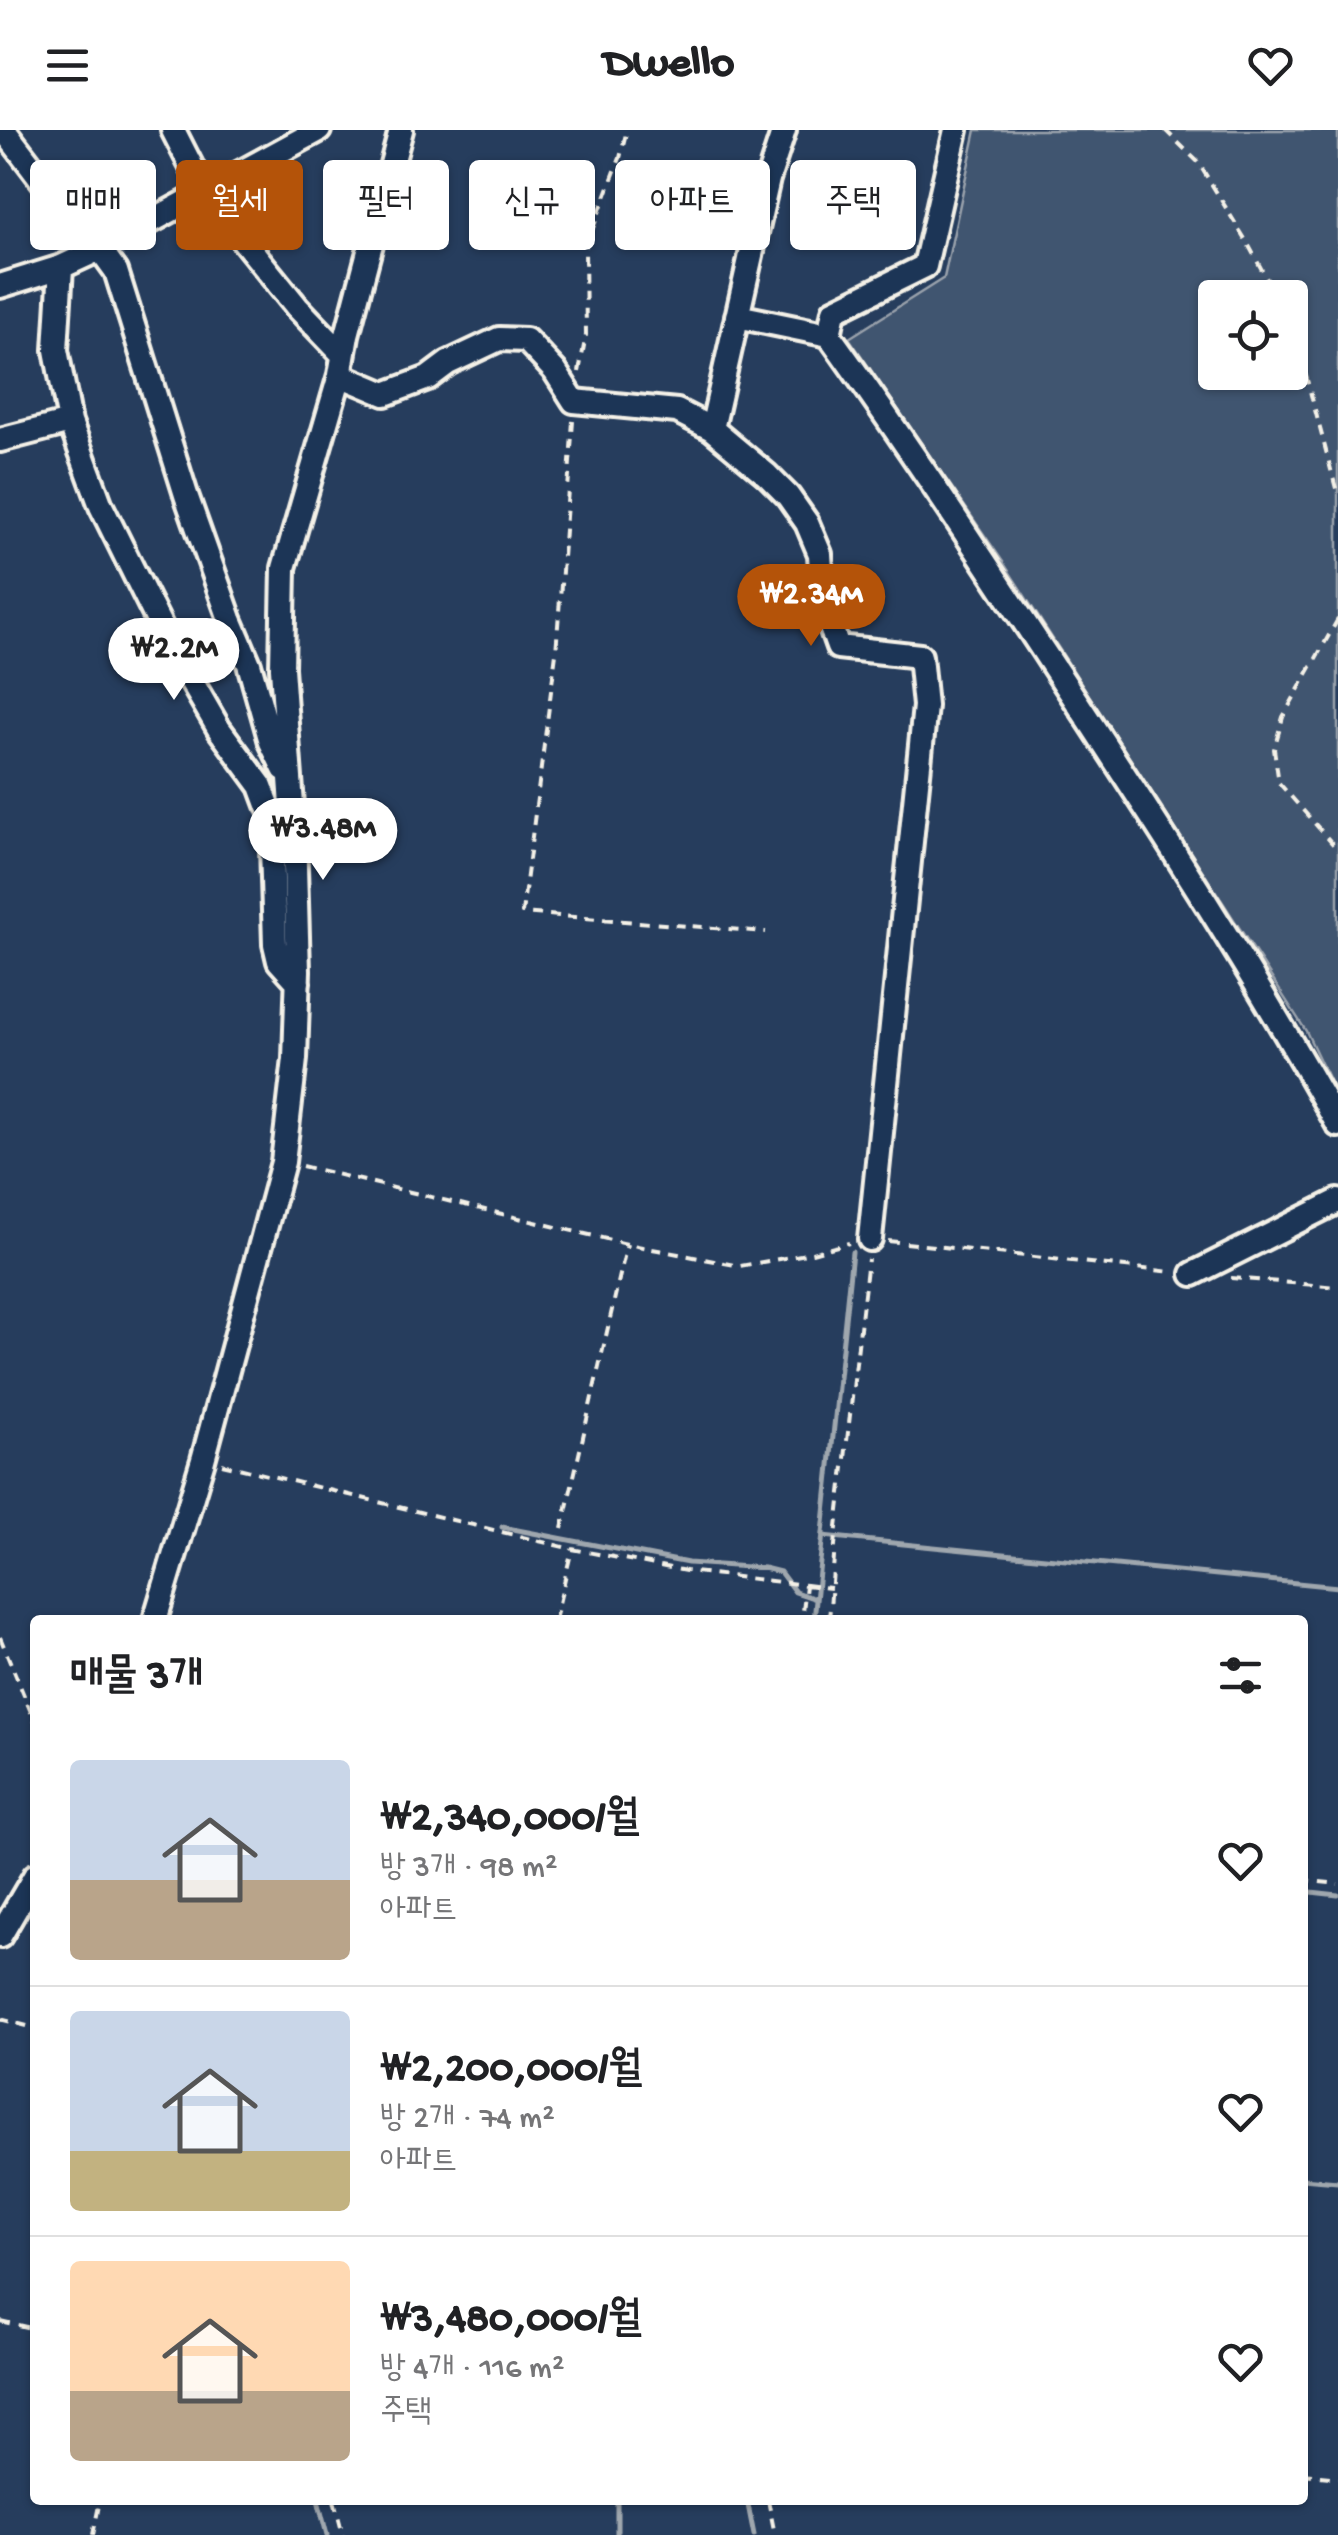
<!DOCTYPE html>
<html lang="ko">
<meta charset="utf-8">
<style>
body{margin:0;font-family:"Gochi Hand","Poor Story",sans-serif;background:#f6f6f6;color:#202124;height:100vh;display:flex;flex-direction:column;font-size:38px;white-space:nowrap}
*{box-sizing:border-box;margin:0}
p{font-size:32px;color:#757577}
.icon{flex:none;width:55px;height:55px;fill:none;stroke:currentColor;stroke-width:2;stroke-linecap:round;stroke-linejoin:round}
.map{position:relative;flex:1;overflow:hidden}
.sheet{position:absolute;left:30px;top:1485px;width:1278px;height:890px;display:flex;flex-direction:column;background:#fff;border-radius:10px;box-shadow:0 2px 8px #0004}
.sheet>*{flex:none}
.top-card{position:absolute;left:30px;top:30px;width:1280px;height:90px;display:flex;gap:20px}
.fabs{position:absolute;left:1198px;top:150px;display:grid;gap:20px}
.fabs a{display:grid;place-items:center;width:110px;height:110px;border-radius:10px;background:#fff;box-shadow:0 2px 8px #0004;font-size:50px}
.price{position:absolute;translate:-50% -85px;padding:0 22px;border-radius:35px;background:#fff;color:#222;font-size:32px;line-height:65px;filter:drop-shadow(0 2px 5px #0008)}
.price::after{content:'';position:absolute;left:50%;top:60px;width:30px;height:22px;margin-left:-15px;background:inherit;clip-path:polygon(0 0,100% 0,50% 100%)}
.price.current{background:#b45309;color:#fff}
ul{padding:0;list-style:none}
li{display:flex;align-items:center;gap:30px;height:250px;padding:0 40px}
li+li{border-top:2px solid #e0e0e0}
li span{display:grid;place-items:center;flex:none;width:280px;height:200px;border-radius:10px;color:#555}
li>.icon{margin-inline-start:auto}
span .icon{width:120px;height:120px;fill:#fffc;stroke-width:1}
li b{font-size:42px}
h2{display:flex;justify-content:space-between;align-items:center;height:120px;padding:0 40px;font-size:42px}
.chip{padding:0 35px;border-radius:10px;background:#fff;box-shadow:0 2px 8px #0004;font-size:35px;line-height:90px}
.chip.current{background:#b45309;color:#fff}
header{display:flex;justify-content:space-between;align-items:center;height:130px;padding:0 40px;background:#fff;font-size:45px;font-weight:700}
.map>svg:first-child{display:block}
.green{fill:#40546f;stroke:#9aa2ac;stroke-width:2.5;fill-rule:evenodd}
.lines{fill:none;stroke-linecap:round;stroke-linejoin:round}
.stream{stroke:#9fa7ae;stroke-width:5}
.minor-casing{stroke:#f4f1e8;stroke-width:30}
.path{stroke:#f4f1e8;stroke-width:4;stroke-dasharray:10 8;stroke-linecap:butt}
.minor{stroke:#1d3557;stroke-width:22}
</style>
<header><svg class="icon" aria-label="menu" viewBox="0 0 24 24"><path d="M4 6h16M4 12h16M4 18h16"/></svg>Dwello<svg class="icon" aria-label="heart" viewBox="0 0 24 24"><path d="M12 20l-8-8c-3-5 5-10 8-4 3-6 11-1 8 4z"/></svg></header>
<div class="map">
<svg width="1338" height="2405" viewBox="0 0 1338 2405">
<rect width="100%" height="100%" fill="#263d5d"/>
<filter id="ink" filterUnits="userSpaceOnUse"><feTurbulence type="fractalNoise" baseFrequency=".01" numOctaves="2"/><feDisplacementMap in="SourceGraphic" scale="20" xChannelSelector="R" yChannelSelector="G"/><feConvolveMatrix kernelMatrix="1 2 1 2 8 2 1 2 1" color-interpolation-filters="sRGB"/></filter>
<g filter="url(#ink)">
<path class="green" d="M976 0H1338V969L1306 901 1003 432 849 208 944 148ZM1215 168H1290V242H1215Z"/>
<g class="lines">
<path class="stream" d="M502 1397 688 1433 764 1438 780 1442 795 1462 816 1469
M823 1406 1338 1457
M814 1490 852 1122
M1302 1761 1338 1765
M1302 2049 1338 2052
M318 2370 327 2405
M617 2370V2405
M747 2370 754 2405"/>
<g class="minor-casing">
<path id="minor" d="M4 0 80 100 100 119 116 141 186 365 230 489 249 534 271 612 284 639
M173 0 205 63 297 177 343 225
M956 0 925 136 834 181 829 205C913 322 992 443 1071 563 1164 705 1256 847 1338 995
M0 156 61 137
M737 186 829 205
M340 245 385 264 428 248 448 233 499 209 526 210 555 241 574 271 677 281 712 299 767 345 788 366 807 393 820 424 823 475 838 517 920 526 925 576 870 1109
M70 292 56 220 61 137 100 119 319 0
M712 299 768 49 784 0
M0 310 70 292 101 376 167 509 219 599 261 656 271 683 275 814 279 831 298 852
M1193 1144 1338 1071
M155 1490 203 1330 283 1032 295 929 298 841 294 703 282 538 284 438 340 245 347 205 401 0
M0 1806 35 1746"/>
</g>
<path class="path" d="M1165 0 1198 32 1248 114 1277 168
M1290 193 1294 201 1338 366
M579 242 586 205 585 119 620 28 627 0
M573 291 556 523 522 783 766 802
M1338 489 1283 587 1274 619 1279 653 1338 720
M302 1036 627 1114 740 1136 812 1123 849 1113
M888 1111 1172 1142
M1231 1148 1338 1157
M222 1334 572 1419 686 1441 806 1455 802 1490
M562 1399 627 1114
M806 1455 831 1458
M555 1490 572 1419
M829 1490 835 1415 868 1129
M0 1507 35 1592
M1302 1750 1338 1754
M0 1889 35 1898
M0 2191 35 2199
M1302 2344 1338 2348
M334 2370 343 2405
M768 2370 775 2405
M93 2405 100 2370"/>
<use href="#minor" class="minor"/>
</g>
</g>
</svg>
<div class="fabs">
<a><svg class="icon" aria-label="locate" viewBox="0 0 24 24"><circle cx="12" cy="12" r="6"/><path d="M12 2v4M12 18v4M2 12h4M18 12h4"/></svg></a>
</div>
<b class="price current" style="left:811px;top:519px">₩2.34M</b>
<b class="price" style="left:174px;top:573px">₩2.2M</b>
<b class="price" style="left:323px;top:753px">₩3.48M</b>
<div class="top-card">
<a class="chip">매매</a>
<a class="chip current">월세</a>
<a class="chip">필터</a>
<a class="chip">신규</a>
<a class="chip">아파트</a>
<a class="chip">주택</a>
</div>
<section class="sheet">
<h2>매물 3개<svg class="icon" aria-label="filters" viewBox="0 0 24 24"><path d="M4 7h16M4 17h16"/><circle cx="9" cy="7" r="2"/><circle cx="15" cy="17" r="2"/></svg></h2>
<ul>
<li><span style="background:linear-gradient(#c9d6e8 60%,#b9a48a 0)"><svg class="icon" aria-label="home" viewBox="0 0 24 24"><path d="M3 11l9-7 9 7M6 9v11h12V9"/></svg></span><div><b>₩2,340,000/월</b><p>방 3개 · 98 m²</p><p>아파트</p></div><svg class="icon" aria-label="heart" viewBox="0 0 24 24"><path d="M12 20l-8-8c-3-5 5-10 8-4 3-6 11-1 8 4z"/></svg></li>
<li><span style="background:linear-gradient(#c9d6e8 70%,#c2b280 0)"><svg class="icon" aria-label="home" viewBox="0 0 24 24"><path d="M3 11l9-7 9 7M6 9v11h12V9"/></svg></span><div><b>₩2,200,000/월</b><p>방 2개 · 74 m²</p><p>아파트</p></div><svg class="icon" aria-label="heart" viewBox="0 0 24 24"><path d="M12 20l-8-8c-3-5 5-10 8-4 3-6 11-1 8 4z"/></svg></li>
<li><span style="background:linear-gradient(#ffd9b3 65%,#b9a48a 0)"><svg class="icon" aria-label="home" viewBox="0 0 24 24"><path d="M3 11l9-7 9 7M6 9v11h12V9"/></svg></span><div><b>₩3,480,000/월</b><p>방 4개 · 116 m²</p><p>주택</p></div><svg class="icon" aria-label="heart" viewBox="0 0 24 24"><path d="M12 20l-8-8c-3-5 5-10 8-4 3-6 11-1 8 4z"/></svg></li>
</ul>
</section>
</div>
